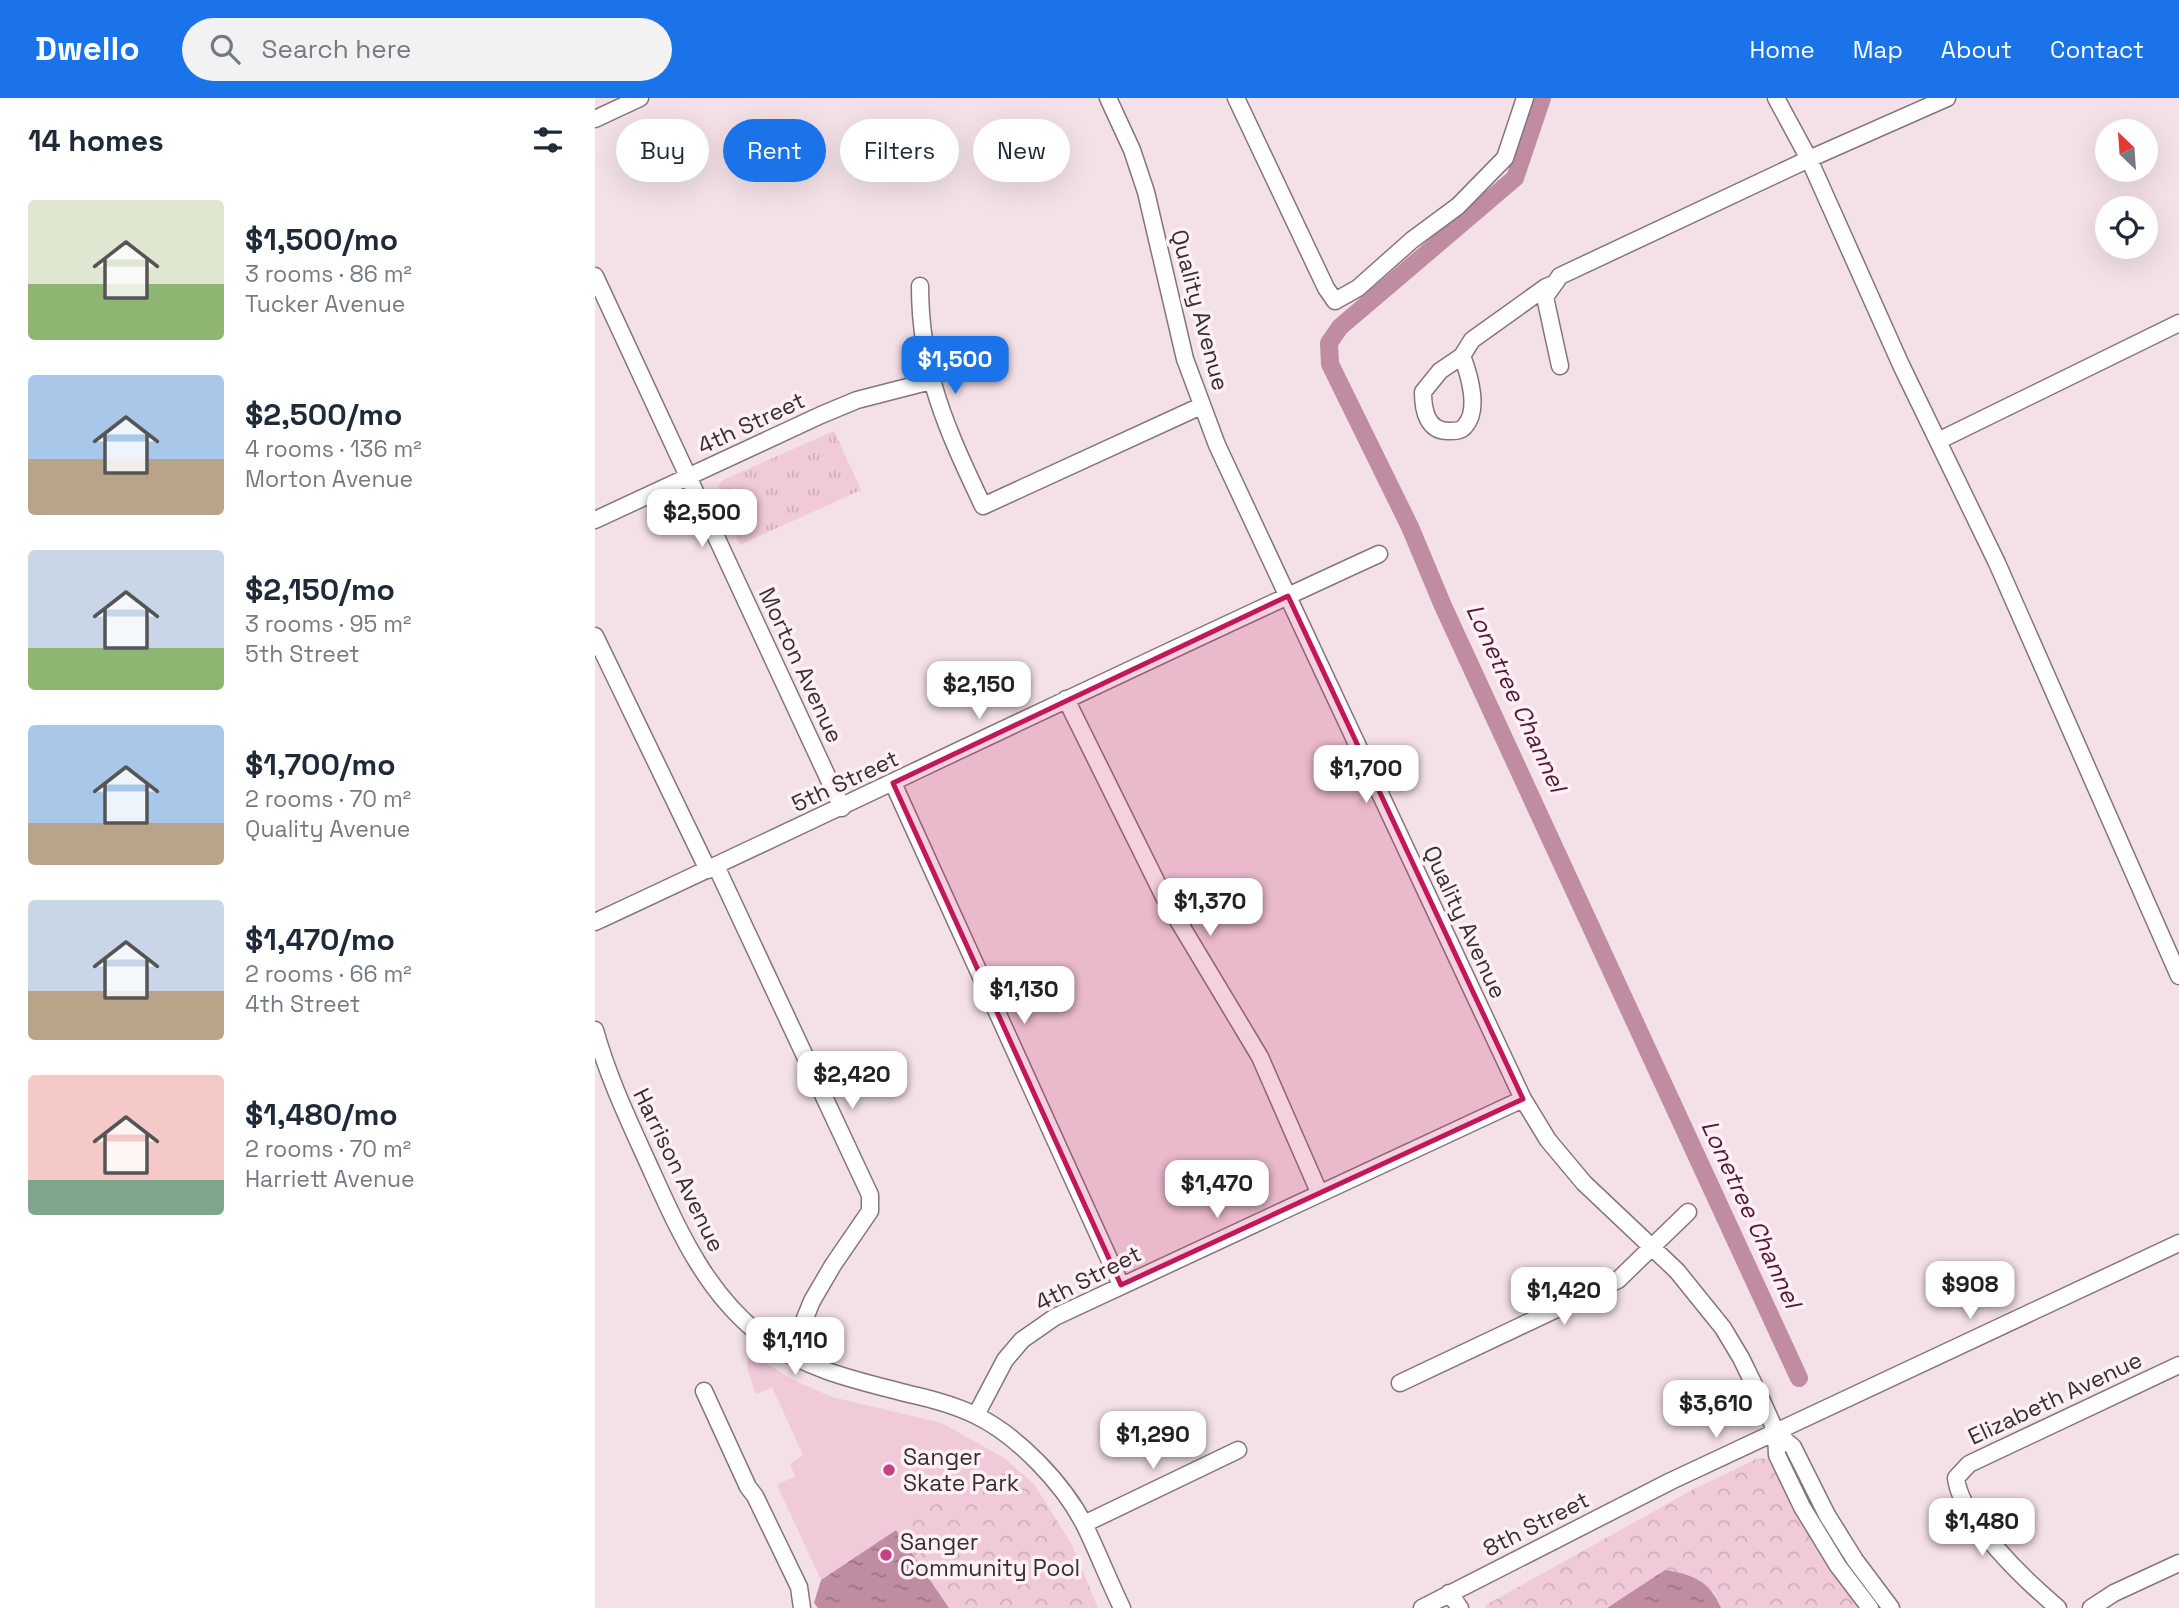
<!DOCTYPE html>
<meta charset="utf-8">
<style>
body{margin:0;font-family:"Space Grotesk",sans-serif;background:#f2f2f3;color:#1f2937;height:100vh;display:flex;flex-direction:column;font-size:26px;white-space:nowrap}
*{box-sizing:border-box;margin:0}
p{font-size:23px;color:#747a83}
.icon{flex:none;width:38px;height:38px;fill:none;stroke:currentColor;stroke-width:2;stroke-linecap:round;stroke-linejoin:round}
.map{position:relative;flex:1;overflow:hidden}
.side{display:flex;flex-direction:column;background:#fff;width:595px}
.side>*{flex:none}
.banner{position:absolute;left:21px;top:21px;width:665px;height:63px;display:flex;gap:14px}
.needle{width:46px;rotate:335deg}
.fabs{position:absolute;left:1500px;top:21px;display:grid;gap:14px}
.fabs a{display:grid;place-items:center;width:63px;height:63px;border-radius:50%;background:#fff;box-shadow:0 7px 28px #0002;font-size:35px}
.price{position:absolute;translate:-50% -60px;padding:0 16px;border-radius:14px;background:#fff;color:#222;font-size:23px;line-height:46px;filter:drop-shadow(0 2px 4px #0008)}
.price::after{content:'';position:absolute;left:50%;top:42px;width:21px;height:16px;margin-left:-10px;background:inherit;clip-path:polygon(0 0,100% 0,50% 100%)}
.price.on{background:#1a73e8;color:#fff}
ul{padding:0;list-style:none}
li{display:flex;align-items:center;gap:21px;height:175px;padding:0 28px}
li span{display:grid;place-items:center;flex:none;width:196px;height:140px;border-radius:7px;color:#555}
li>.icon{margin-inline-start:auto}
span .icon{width:84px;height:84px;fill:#fffc;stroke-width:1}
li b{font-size:30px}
h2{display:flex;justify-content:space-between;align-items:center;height:84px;padding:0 28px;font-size:30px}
.tag{padding:0 24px;border-radius:32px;background:#fff;box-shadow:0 7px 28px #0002;font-size:24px;line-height:63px}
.tag.on{background:#1a73e8;color:#fff}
header{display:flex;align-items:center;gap:42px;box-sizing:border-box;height:98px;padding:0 35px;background:#1a73e8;color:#fff}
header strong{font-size:33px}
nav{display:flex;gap:38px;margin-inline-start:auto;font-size:24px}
.search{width:490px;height:63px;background:#f2f2f3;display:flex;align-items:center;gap:18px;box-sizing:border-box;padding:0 24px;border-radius:38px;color:#747a83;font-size:26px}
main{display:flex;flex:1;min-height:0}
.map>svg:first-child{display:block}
.grass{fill:url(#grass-tufts)}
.park{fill:url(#park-crowns)}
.pitch{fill:#f0cad9}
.water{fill:url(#water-ripples)}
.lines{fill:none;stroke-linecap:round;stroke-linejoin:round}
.canal{stroke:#bf8ca1;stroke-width:18}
.minor-casing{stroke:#85757b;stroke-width:19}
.minor{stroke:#fff;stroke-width:16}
.marked{fill:#c2185b;fill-opacity:0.2;stroke:#c2185b;stroke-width:5;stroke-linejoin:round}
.poi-dot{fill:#c54185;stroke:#fff0f5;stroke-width:2.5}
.labels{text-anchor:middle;stroke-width:7;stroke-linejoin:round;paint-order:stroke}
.street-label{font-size:23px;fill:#362f32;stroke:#fff0f5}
.poi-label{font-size:23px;fill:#362f32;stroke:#fff0f5;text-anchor:start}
.water-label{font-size:24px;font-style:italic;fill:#551737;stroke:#fff0f5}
</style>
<header>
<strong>Dwello</strong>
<div class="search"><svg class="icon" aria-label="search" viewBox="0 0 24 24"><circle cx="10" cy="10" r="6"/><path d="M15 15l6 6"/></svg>Search here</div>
<nav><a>Home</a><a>Map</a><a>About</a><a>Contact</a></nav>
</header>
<main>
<section class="side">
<h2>14 homes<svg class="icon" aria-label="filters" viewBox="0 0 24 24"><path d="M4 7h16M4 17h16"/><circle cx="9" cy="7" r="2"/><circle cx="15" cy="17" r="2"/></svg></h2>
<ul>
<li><span style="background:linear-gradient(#dfe7d0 60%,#8fb573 0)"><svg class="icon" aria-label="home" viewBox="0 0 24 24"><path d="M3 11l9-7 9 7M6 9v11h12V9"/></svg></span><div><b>$1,500/mo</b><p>3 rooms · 86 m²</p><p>Tucker Avenue</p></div></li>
<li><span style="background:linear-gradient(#a9c7e8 60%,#b9a48a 0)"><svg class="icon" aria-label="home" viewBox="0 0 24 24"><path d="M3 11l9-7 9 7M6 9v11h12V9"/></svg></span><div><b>$2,500/mo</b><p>4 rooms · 136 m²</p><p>Morton Avenue</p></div></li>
<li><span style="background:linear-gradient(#c9d6e8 70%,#8fb573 0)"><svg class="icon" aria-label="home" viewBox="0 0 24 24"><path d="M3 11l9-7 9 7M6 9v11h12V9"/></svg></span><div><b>$2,150/mo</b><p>3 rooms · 95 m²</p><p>5th Street</p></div></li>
<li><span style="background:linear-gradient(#a9c7e8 70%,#b9a48a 0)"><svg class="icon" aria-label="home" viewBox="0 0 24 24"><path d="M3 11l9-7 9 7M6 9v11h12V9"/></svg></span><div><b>$1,700/mo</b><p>2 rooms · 70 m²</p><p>Quality Avenue</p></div></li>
<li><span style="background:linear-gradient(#c9d6e8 65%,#b9a48a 0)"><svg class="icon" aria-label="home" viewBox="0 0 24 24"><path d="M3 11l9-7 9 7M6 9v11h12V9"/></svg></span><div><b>$1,470/mo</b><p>2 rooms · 66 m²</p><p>4th Street</p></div></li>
<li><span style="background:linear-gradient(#f6c9c9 75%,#7fa58c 0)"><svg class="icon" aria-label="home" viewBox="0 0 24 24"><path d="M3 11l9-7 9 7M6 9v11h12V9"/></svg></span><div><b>$1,480/mo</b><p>2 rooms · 70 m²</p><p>Harriett Avenue</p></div></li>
</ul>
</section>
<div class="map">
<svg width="1584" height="1510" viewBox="0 0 1584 1510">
<defs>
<pattern id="grass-tufts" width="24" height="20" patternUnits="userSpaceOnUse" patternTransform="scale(1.75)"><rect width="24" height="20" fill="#f0cad9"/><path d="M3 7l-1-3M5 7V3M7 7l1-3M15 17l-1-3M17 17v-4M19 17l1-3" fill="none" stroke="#ceaebb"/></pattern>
<pattern id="park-crowns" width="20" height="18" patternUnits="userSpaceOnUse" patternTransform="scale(1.75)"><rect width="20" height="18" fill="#f0cad9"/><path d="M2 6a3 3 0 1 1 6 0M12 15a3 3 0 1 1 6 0" fill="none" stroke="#ceaebb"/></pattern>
<pattern id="water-ripples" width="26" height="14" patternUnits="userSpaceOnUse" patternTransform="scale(1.75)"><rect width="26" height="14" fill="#bf8ca1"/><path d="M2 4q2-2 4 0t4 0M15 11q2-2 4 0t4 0" fill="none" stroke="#9c7384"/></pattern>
</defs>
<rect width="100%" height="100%" fill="#f4e1e8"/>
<path class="grass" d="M239 333 266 392 145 447 121 397 126 383Z"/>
<path class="park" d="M409 1360 439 1386 477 1447 503 1510H354L301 1432Z
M1171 1360 1180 1367 1191 1395 1220 1449 1264 1510H1126L1119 1494 1070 1472 1012 1510H891V1507L1097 1392 1161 1361Z"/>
<path class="pitch" d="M154 1254 196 1281 237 1299 347 1325 409 1360 226 1482 182 1387 200 1378 195 1366 208 1357 177 1289 161 1296 152 1270Z"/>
<path class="water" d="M301 1432 354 1510H223L219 1505 226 1482Z
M1070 1472C1097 1476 1115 1483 1126 1510H1012Z"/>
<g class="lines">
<path class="canal" d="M947 0 920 80 745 229 734 245 735 266 815 429 848 508 1204 1280"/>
<g class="minor-casing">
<path id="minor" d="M513 0 537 52 551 94 590 261 622 347 928 1001 953 1042 989 1085 1082 1173 1128 1230 1146 1260 1167 1303 1181 1334 1182 1357 1207 1409 1243 1468 1275 1510
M641 0 731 190 740 203 763 190 817 142 863 108 910 60 930 0
M1181 0 1214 61 1352 0
M0 21 45 0
M0 178 247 710
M325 188C325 274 352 332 388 408L606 308
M867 258C874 276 885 312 870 328 866 333 861 333 855 333 832 334 828 312 828 294L845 273 867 258 877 242 951 189 956 187
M965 268 950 199 965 178 1214 61 1306 267 1402 465 1584 878
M1343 343 1584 225
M0 422 226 317 262 302 336 283
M0 538 113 772
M471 601 569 799 665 959 724 1094
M298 685 526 1187
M121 768 275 1097V1113L238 1167 217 1203 195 1257
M0 824C262 702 522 576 784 456
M0 932C13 979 33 1021 53 1065 83 1131 111 1198 172 1242 214 1273 265 1283 314 1296 337 1301 359 1307 380 1317 422 1337 469 1386 490 1428 503 1455 514 1483 527 1510
M805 1285 1023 1182 1093 1114
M109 1293 153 1389 160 1398 204 1489 207 1510
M381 1317 410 1262 427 1242 460 1219 928 1001
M1181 1334 1198 1349 1232 1417 1260 1462 1296 1510
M489 1426 643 1352
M854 1495 865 1510
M827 1510 1076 1383 1584 1145
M1463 1510C1431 1483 1366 1422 1361 1380L1374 1366 1584 1267
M1496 1510 1519 1495 1584 1465"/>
</g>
<use href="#minor" class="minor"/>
</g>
<path class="marked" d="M693 498 928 1001 526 1187 298 685Z"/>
<g class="poi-dot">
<circle cx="294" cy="1372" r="7"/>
<circle cx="291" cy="1457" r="7"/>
</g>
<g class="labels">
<g class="street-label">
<text transform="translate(605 212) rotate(75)" y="8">Quality Avenue</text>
<text transform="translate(156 325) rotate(-25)" y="8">4th Street</text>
<text transform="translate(206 567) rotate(65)" y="8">Morton Avenue</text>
<text transform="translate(250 683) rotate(-25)" y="8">5th Street</text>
<text transform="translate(870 824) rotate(65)" y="8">Quality Avenue</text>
<text transform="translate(84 1072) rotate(64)" y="8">Harrison Avenue</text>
<text transform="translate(493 1180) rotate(-27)" y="8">4th Street</text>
<text transform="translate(1460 1300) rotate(-25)" y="8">Elizabeth Avenue</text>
<text transform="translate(941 1426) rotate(-27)" y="8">8th Street</text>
</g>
<g class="poi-label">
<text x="308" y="1367">Sanger<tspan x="308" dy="26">Skate Park</tspan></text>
<text x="305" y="1452">Sanger<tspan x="305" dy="26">Community Pool</tspan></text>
</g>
<g class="water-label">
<text transform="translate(921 600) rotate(65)" y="8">Lonetree Channel</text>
<text transform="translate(1156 1116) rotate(65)" y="8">Lonetree Channel</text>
</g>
</g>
</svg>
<div class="fabs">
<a><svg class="needle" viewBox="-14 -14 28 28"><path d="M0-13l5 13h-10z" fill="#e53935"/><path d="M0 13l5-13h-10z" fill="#747a83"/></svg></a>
<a><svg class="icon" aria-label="locate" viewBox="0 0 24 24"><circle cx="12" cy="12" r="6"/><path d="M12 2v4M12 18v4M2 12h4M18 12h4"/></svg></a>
</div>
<b class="price on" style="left:360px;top:298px">$1,500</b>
<b class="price" style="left:107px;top:451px">$2,500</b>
<b class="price" style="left:384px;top:623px">$2,150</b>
<b class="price" style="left:771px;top:707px">$1,700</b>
<b class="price" style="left:615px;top:840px">$1,370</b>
<b class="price" style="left:429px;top:928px">$1,130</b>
<b class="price" style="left:257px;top:1013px">$2,420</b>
<b class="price" style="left:622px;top:1122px">$1,470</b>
<b class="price" style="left:1375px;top:1223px">$908</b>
<b class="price" style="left:969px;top:1229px">$1,420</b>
<b class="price" style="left:200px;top:1279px">$1,110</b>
<b class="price" style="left:1121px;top:1342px">$3,610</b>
<b class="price" style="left:558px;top:1373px">$1,290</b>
<b class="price" style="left:1387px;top:1460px">$1,480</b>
<div class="banner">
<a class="tag">Buy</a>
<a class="tag on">Rent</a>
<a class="tag">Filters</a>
<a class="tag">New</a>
</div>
</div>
</main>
